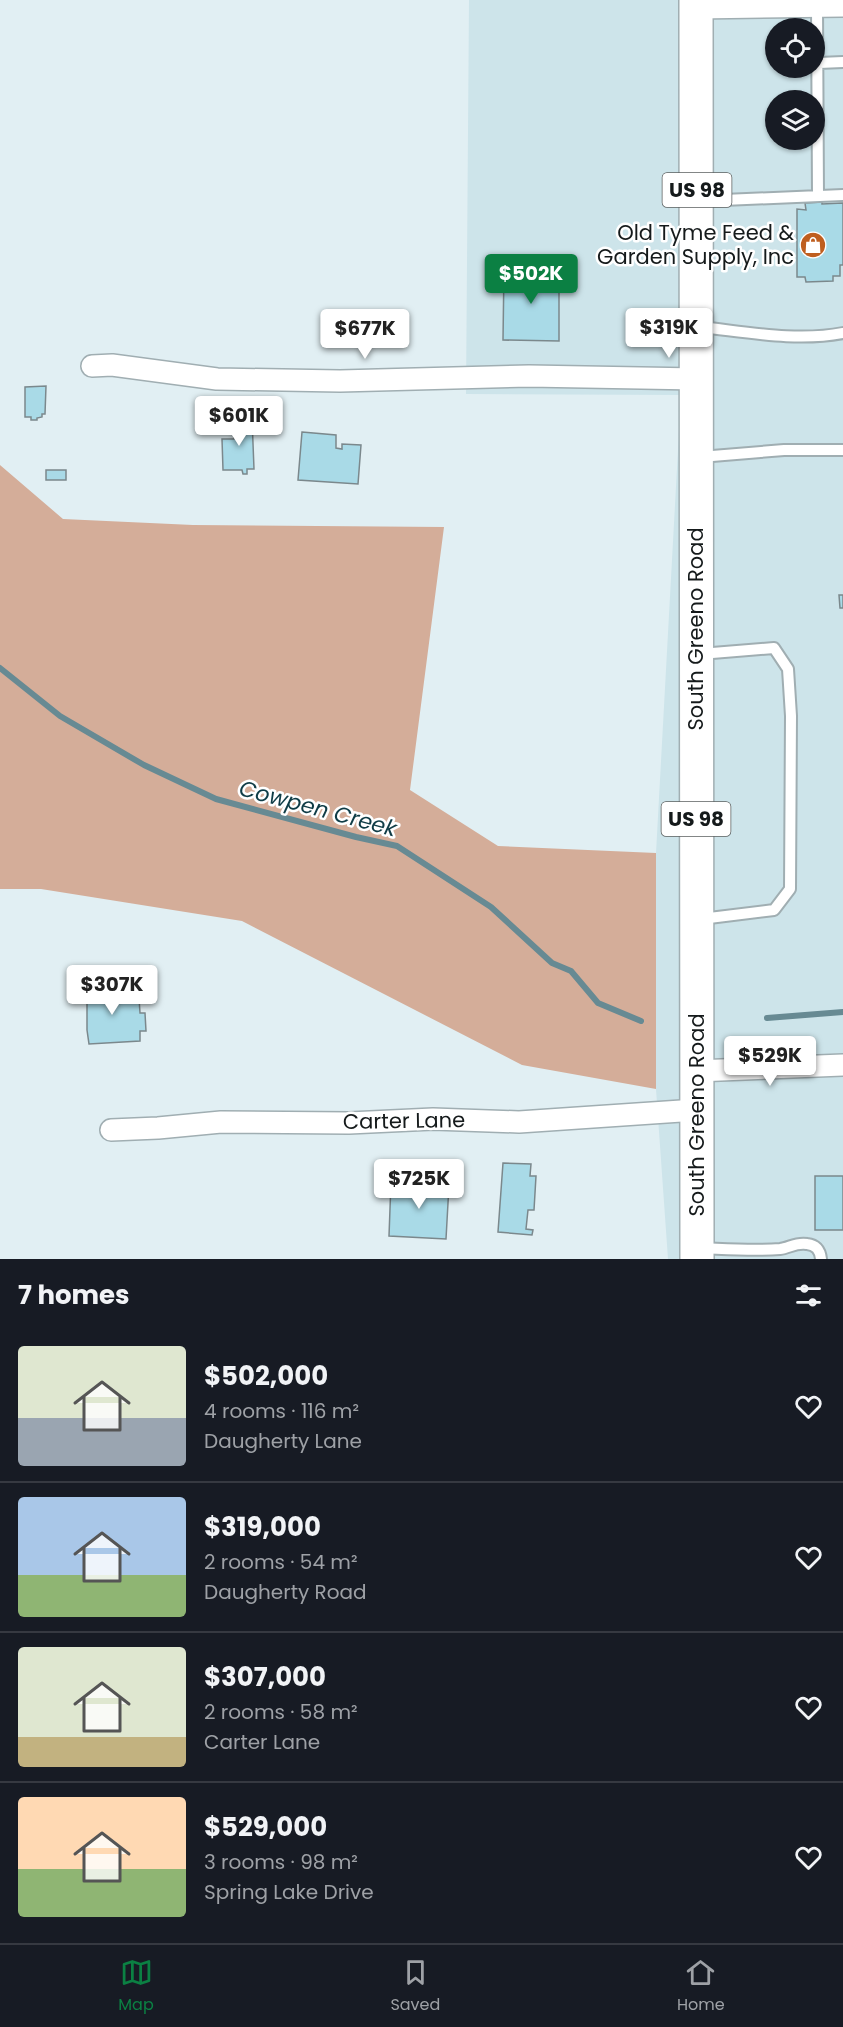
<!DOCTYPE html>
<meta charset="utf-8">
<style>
body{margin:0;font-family:Poppins,sans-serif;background:#242831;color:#f1f3f6;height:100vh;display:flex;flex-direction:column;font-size:22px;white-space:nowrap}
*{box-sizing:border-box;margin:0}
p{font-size:20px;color:#9ea1a6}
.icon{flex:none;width:33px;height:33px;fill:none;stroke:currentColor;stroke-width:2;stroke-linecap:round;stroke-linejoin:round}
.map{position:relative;height:1259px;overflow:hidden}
.side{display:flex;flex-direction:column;background:#171b24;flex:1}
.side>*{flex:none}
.tools{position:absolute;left:765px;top:18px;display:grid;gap:12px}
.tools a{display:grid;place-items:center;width:60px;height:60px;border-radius:50%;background:#171b24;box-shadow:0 2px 4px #0004;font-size:30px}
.price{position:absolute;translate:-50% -51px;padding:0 14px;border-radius:6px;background:#fff;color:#222;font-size:20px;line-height:39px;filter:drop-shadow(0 2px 3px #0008)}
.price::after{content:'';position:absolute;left:50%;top:36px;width:18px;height:14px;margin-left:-9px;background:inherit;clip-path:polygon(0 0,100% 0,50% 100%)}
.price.active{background:#0b8043;color:#fff}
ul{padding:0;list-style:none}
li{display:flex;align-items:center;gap:18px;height:150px;padding:0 18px}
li+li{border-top:2px solid #363941}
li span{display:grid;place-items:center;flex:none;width:168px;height:120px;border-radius:6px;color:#555}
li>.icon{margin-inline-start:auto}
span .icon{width:72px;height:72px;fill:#fffc;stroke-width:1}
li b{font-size:26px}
h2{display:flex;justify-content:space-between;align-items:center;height:72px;padding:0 18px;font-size:26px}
.tab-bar{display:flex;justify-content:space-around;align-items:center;height:84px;border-top:2px solid #363941;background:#171b24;font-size:16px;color:#9ea1a6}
.tab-bar a{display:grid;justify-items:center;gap:3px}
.tab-bar .active{color:#0b8043}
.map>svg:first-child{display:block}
.built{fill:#cde4ea;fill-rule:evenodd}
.forest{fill:#d4ad99}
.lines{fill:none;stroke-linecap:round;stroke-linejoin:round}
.stream{stroke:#678a93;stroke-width:6}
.building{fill:#a9dae7;stroke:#7b888c;stroke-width:1.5}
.service-casing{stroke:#a0aeb2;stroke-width:14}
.minor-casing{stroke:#a0aeb2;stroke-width:24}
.primary-casing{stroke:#a0aeb2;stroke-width:36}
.service{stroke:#fff;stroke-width:10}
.minor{stroke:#fff;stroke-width:21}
.primary{stroke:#fff;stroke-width:33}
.labels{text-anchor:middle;stroke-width:5;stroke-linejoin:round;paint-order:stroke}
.shield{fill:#fff;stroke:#5b5f5f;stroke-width:1.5}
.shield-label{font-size:20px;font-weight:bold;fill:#151a1b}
.poi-label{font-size:21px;fill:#151a1b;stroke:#fff;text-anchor:end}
.street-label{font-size:21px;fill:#151a1b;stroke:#fff}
.water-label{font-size:22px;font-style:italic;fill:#0f3c46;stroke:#fff}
</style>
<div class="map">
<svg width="843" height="1259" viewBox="0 0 843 1259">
<rect width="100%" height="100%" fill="#e1eff3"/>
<path class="built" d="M469 0H843V1259H668L656 1089V853L681 395 466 394ZM776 28H814V68H776ZM776 100H814V140H776Z"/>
<path class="forest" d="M0 465 63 519 193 525 444 527 410 790 498 846 656 853V1089L522 1065 242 921 41 889H0Z"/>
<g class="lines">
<path class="stream" d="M0 668 60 716 144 765 216 799 356 837 397 846 491 907 552 963 571 971 598 1003 641 1021
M767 1018 843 1012"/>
</g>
<path class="building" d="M822 202V204L843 203V265H840V276H833V281L806 282 805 277H797V209L806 210 805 203Z
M504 269H559V341L503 340Z
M46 386 45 414H42V417L37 418V420H31V417H25V387Z
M234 418H252L254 469H247V474H243L242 470H223L222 439H234Z
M302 432 336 435V448L342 449V444L361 445 358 484 298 480Z
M46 470H66V480H46Z
M839 595H843V608H840Z
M103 977 105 1000 139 998 140 1013H145L146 1031H140V1041L89 1044 87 1030V978Z
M503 1163 531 1164 530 1176H536L534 1210H528L526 1229 533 1230 532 1235 498 1232Z
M815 1176H843V1230H815Z
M391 1182 449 1185 446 1239 389 1236Z"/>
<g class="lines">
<g class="service-casing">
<path id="service" d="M817 6 818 196
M819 63 843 62
M700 201 843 195
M700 327C747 332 797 342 843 333
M700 457 784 450H843
M700 654 774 648 788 669 791 716 790 889 774 910 701 919
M700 1248C727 1249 754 1251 780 1249 789 1248 796 1242 807 1244 816 1245 820 1250 821 1259"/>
</g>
<g class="minor-casing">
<path id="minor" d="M696 8 843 6
M92 366 112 365 217 379 340 381 529 376 697 379
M696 1071 843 1065
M111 1130 158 1128 221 1122 349 1123 433 1119 519 1122 696 1110"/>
</g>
<g class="primary-casing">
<path id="primary" d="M696 0 697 1259"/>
</g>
<use href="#service" class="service"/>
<use href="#minor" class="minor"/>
<use href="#primary" class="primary"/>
</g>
<defs>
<g id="shop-disc" transform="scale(1.35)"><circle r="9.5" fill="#bf5e1f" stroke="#fff"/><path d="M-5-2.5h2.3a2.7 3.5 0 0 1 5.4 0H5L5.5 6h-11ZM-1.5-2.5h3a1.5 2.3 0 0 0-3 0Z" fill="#fff"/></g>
</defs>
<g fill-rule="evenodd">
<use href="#shop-disc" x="813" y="245"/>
</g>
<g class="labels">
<g class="shield">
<rect x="662.5" y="173" width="69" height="34" rx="4.5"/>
<rect x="661.5" y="802" width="69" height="34" rx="4.5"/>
</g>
<g class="shield-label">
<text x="697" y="197">US 98</text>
<text x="696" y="826">US 98</text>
</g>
<g class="poi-label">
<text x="794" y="240">Old Tyme Feed &amp;<tspan x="794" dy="24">Garden Supply, Inc</tspan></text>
</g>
<g class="street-label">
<text transform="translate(696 629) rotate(-90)" y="7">South Greeno Road</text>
<text transform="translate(697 1115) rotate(-90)" y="7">South Greeno Road</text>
<text transform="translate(404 1121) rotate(-1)" y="7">Carter Lane</text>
</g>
<g class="water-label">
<text transform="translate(318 808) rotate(15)" y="8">Cowpen Creek</text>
</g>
</g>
</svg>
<div class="tools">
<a><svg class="icon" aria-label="locate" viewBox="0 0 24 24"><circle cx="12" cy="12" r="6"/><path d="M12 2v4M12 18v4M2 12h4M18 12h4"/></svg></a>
<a><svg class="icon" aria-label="layers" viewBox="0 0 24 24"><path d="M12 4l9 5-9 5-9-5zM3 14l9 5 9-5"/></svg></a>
</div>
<b class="price active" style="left:531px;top:305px">$502K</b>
<b class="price" style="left:669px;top:359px">$319K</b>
<b class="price" style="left:365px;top:360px">$677K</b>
<b class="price" style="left:239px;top:447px">$601K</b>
<b class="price" style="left:112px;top:1016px">$307K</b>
<b class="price" style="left:770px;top:1087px">$529K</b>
<b class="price" style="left:419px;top:1210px">$725K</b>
</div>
<section class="side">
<h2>7 homes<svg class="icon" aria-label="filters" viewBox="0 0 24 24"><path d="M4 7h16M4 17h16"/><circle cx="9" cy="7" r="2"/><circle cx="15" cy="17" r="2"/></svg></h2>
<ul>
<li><span style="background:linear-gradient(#dfe7d0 60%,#9aa5b1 0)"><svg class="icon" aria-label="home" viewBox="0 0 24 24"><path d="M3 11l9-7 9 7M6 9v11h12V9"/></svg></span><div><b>$502,000</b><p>4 rooms · 116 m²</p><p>Daugherty Lane</p></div><svg class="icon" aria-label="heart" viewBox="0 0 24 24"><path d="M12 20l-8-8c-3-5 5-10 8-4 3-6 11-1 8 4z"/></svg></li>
<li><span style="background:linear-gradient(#a9c7e8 65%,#8fb573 0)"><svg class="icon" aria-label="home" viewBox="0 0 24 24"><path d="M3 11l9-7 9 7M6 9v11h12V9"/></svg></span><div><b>$319,000</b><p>2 rooms · 54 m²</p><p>Daugherty Road</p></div><svg class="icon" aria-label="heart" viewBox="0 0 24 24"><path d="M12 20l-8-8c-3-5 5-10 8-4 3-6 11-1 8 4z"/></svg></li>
<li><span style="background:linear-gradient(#dfe7d0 75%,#c2b280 0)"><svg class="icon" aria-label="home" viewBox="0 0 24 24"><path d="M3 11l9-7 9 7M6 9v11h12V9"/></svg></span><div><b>$307,000</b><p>2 rooms · 58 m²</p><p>Carter Lane</p></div><svg class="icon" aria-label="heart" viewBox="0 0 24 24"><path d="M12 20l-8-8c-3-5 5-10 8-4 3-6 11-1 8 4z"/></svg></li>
<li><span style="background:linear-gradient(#ffd9b3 60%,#8fb573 0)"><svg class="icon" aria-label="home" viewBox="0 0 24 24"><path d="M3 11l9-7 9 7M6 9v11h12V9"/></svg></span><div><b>$529,000</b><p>3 rooms · 98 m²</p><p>Spring Lake Drive</p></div><svg class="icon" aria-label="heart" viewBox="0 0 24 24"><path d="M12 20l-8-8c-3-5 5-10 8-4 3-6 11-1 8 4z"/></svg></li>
</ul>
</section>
<nav class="tab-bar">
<a class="active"><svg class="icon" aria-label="map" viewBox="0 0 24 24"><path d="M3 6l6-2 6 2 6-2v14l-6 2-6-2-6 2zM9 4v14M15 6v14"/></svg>Map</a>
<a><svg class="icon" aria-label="saved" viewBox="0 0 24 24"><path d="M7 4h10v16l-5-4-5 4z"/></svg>Saved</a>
<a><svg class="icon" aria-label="home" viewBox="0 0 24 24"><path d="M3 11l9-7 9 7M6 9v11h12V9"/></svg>Home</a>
</nav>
